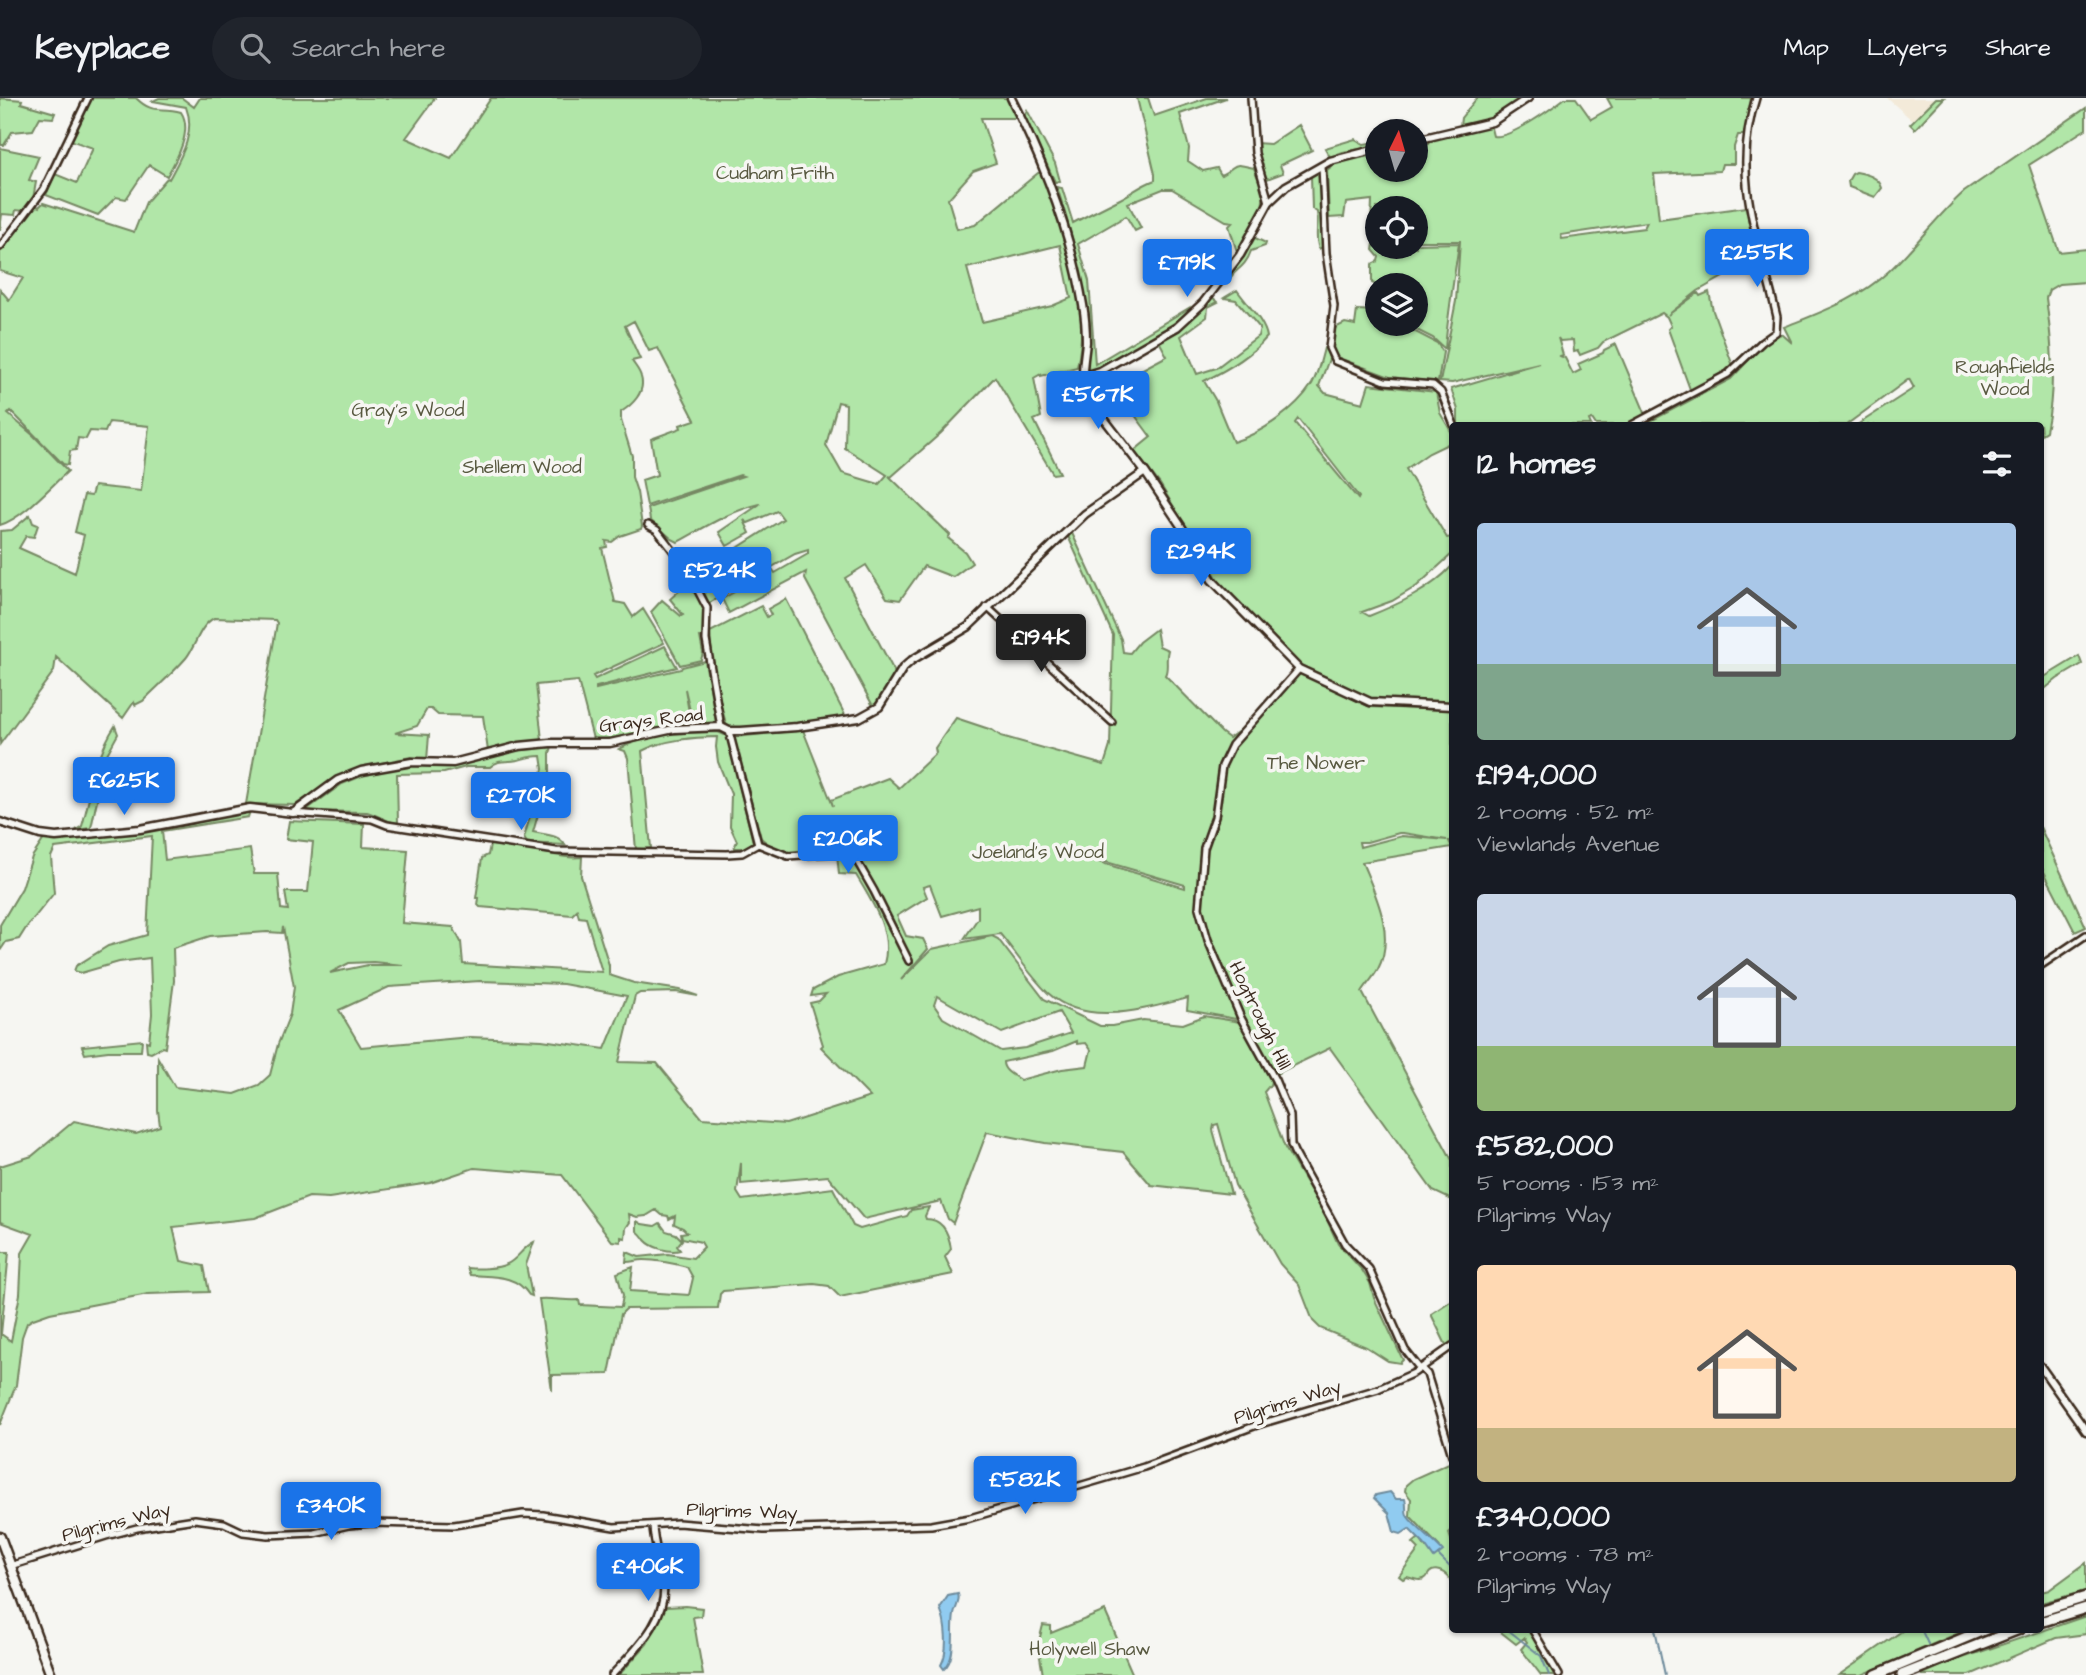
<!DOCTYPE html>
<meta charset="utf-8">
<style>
body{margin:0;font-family:"Architects Daughter",sans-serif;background:#20242c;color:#f1f3f6;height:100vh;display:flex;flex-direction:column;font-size:26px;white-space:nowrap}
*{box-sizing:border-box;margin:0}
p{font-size:23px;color:#9ea1a6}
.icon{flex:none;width:38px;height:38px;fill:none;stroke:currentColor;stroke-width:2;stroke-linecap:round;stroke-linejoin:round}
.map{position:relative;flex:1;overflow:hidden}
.details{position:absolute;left:1449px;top:324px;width:595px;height:1211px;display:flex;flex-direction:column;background:#171b24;border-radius:7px;box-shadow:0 2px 5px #0004}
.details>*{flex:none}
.needle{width:46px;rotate:5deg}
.tools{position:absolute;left:1365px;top:21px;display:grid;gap:14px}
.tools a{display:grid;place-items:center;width:63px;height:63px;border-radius:50%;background:#171b24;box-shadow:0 2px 5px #0004;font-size:35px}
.price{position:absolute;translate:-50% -60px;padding:0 16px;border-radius:7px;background:#1a73e8;color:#fff;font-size:23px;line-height:46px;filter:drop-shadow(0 2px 4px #0008)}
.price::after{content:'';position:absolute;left:50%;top:42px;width:21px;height:16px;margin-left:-10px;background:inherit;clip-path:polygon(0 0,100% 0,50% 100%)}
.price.active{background:#222;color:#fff}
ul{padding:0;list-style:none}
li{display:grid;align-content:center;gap:14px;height:371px;padding:0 28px}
li span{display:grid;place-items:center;height:217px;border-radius:7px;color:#555}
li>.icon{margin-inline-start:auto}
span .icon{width:126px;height:126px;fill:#fffc;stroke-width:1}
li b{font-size:30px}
h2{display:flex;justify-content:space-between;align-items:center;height:84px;padding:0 28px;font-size:30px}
header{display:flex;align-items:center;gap:42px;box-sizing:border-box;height:98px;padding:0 35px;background:#171b24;border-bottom:2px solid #363941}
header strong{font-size:33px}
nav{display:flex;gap:38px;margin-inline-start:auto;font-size:24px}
.search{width:490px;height:63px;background:#20242c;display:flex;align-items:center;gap:18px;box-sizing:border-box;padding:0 24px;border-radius:38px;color:#9ea1a6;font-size:26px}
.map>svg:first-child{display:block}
.built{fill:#f3ead9}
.green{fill:#b1e6a8;stroke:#768863;stroke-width:2;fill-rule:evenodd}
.water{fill:#90cbf0;stroke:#6e8b9c;stroke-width:2}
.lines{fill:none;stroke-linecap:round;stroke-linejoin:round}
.stream{stroke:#6e8b9c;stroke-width:2}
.minor-casing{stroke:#3b2a1e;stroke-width:10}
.tertiary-casing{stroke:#3b2a1e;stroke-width:11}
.primary-casing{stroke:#3b2a1e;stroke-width:13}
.motorway-casing{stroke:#3b2a1e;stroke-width:14}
.minor{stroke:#f6f6f2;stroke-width:5}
.tertiary{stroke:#f6f6f2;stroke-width:6}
.primary{stroke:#f6f6f2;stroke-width:8}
.motorway{stroke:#f6f6f2;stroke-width:9}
.labels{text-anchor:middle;stroke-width:7;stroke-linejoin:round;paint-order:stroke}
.park-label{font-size:19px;fill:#585940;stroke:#f6f6f2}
.street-label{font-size:19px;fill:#3b2a1e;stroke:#f6f6f2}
</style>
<header>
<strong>Keyplace</strong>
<div class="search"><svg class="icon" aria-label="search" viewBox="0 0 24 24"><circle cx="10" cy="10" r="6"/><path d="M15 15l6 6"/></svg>Search here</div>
<nav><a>Map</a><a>Layers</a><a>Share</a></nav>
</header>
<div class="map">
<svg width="2086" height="1577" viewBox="0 0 2086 1577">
<rect width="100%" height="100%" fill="#f6f6f2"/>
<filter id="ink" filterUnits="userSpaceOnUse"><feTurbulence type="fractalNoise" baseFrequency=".0143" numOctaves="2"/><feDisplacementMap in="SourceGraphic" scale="14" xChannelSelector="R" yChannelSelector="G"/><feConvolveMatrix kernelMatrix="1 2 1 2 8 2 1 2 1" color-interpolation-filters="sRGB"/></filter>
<g filter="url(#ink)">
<path class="built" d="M1887 0H1936L1913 23Z"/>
<path class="green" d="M0 0 22 2 21 5 55 15 53 20 40 19 33 32 12 34 4 47H1Z
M92 0H136C153 17 160 8 181 14 193 32 177 61 167 78L149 67 126 101 116 99 98 117 46 97 55 76 77 85 93 50 70 42Z
M159 0H182L194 9 200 0H435L406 40 451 60 491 0H1008L1018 20H981L996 65 973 73 948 101 957 131 975 127 1038 75H1044C1065 136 1092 204 1077 269L1041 278V276L1034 280 1041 319 1034 322 1060 375 1053 376 995 279 941 335 891 379 889 378 950 437 948 440 965 454 972 465 953 479 924 468 900 502 887 500 866 467 845 480 895 575 878 605 873 608 805 481 806 474 729 515 722 501 773 472 775 475 808 456V452L795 456 709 505 689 465 707 454 711 461 728 451 731 454 783 421 777 413 748 425 744 422 750 435 727 448 719 434 760 406C730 413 705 429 678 444L672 441 650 422 648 410 743 378 740 377 647 408 642 382 657 377 651 341 681 330 680 327 695 322 658 250 649 253 634 223 625 228 640 261 632 263C635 268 640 273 641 279 646 294 632 307 621 314V322L632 358V379L637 394 642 428 641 431 620 438 612 444 606 443 607 449 602 450 615 504 625 506 633 519 643 511 664 545 593 578 595 581 665 548 677 569 596 589V591L681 571 682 569 705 563 716 624 693 626 685 591 691 626C660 629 622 644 593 641L578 583 536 587 542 642 488 653 483 618 438 617 431 611H427L417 628 395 635 429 637 427 662 411 659 366 668 337 680 295 707 246 706 277 525 275 522 214 520C199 528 196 548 186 560 173 575 157 589 143 603L135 607 134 604 123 620 56 559 54 573 0 646V433L12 432 30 417 33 425 38 427 34 439 26 438 19 450 75 475 84 437 75 434 84 397 91 398 94 388 141 393 149 328 109 324 105 334 90 333 86 341 78 340 76 352 70 353 68 367 63 366 11 313 8 316 34 338 68 373C49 390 23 420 0 427V191L9 202 23 180 0 173V154L35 107 39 109 43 105 134 134 146 104 167 80 169 81C181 59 196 35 186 9L153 3ZM1060 147 1071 200 1052 208 982 224 967 170ZM838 304 846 306 845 350 887 377 879 386 842 375 826 347Z
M1137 0H1148L1154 18 1207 0H1226L1180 16 1189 50 1188 63 1203 73 1217 70 1221 77C1240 67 1229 64 1254 70 1257 79 1262 87 1263 97 1265 116 1247 139 1237 154L1229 128 1233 124 1226 123 1172 91H1163L1128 105 1141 130 1135 133 1126 118 1078 146 1089 183 1095 266 1189 210C1182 227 1112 262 1093 273H1085C1093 211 1076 148 1057 89L1062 90 1073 125C1088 117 1104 109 1120 101 1134 94 1139 88 1155 82V76Z
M1477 0H1524L1489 21 1460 28 1461 20Z
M1565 0H1576L1591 21 1612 9 1607 0H1751L1744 37H1738L1734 49V66H1722L1720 73 1654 76 1659 121 1746 109 1754 151 1749 153 1748 150 1731 160 1737 171 1698 193 1668 217 1698 195 1700 198 1709 194 1713 213 1733 268 1691 294 1668 231 1671 228 1667 219 1662 215 1603 244 1598 250 1580 257 1578 253 1574 254 1573 242 1560 243 1558 240 1563 257 1560 258 1565 260 1573 276 1581 272 1578 266 1603 255 1604 252 1616 246 1646 317 1624 327H1596L1592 321 1589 322 1591 327H1458V312L1451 291 1539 265 1452 285 1440 284 1456 203 1460 143H1416V110H1377V140H1374L1375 128 1371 127 1372 102 1346 105 1344 119 1329 120 1327 72 1336 65 1377 54V72H1416V46L1424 44 1429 46 1430 42 1490 26 1493 38C1509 42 1552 10 1565 0ZM1647 124 1644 130 1562 141 1561 137Z
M1936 0H1944L1915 31 1910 26Z
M2086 10V31L2029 67 2059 154 2086 151V184L2059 186 2049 192 2046 200C2052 245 2056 289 2046 333L2041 336 2040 327H1857L1914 290 1909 281 1846 327H1643L1731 281 1759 251 1778 236 1783 237 1792 245 1784 229C1821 214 1859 201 1889 173 1916 148 1937 118 1964 94Z
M1027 12 1055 65 1060 83 1055 84 1024 18Z
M1299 27 1312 52 1280 67 1283 75 1267 81 1257 56 1256 45 1270 46Z
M1355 41 1364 46 1377 44V48L1343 54 1330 59 1325 50Z
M0 50 39 58 29 82 36 84 33 101 25 113 16 112 15 117 2 116 0 132Z
M1320 73 1323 149 1319 151C1314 139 1319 127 1317 114L1312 111 1311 78Z
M1856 74C1867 76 1879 79 1882 90L1875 99 1849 89 1848 83 1852 76Z
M1253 139 1266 145 1265 148 1251 153C1245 171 1233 172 1229 183L1226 180 1244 158Z
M1459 145C1454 181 1448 215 1445 251L1433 240 1405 226H1416V187H1377L1372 185V166L1378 163 1379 159 1373 152 1374 146 1377 149H1416V146Z
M1788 152H1801L1804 157 1800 163 1787 164 1782 161V155Z
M1237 192C1246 205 1265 224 1267 239 1251 258 1227 272 1204 283L1216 303 1233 344C1261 336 1296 311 1312 286 1318 275 1321 262 1324 250H1327L1329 261 1319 288 1325 295 1363 305 1369 286 1436 294 1440 315 1452 335V344L1429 355 1406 371 1447 440 1452 439V456L1417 488 1392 503 1362 514 1369 518C1399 506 1430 492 1452 468V605L1371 601 1302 572 1223 490 1160 386 1134 353 1151 339 1123 301 1142 285 1137 274 1167 258 1159 243C1179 231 1199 218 1211 198L1218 204 1208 209 1207 219 1181 238 1197 276 1216 270 1258 238 1260 230 1236 202 1224 200ZM1298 321 1359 399 1358 401 1295 325Z
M1357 212 1377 213V226H1400L1437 245 1443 254 1438 284 1390 279 1336 259 1332 251 1335 230 1345 225 1355 227Z
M1071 433 1121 541 1123 554 1130 555 1139 544 1156 531 1159 548 1168 552C1165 561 1169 570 1165 577L1222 635 1229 640 1250 625 1230 644 1220 667 1212 718 1203 747 1196 808 1206 844 1236 916V921L1187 912 1188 900C1144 911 1086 930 1048 895 1030 878 1016 855 1000 836L964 841 978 820V808L942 818 930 787 923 789 927 799 897 818 906 838 923 841 928 851 901 882 932 851 992 838 998 841 1044 901 1100 928H1112L1143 922 1183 926 1204 918 1240 924 1272 979 1270 987 1264 994 1285 1050 1323 1113 1338 1146 1362 1172 1370 1185 1374 1200 1403 1262 1400 1265 1388 1263 1366 1249 1320 1230 1313 1223 1299 1187 1280 1166 1235 1087 1218 1026 1214 1027 1213 1032 1231 1096 1151 1087 1123 1054 1045 1045 987 1034 953 1125 948 1121 941 1103 864 1121 828 1078 741 1086V1065L737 1094 742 1102 833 1090 853 1128 860 1131 907 1118 911 1112 929 1109 925 1118 926 1121C943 1121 949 1136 951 1151L945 1159 953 1176 840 1199 829 1188 814 1186 723 1193 720 1196 718 1210 626 1211 621 1216 609 1276 552 1277V1292L539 1201C553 1200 565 1203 579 1202L580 1207 621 1209 623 1197 617 1175 633 1169 630 1193 689 1197 693 1180 687 1169C672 1165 659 1162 644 1162 637 1162 633 1164 626 1164L627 1154 639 1159 668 1156 693 1160 704 1149 701 1144 682 1140 681 1135 687 1134 683 1130 674 1126 675 1118 669 1121 668 1118 662 1117 656 1112 646 1118 637 1119 629 1116 630 1124 626 1130 625 1140 621 1139V1144L612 1143 562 1077 474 1070 430 1085 329 1100 309 1099 255 1120 173 1129 181 1163 204 1168 209 1194 148 1196 50 1215 33 1221 27 1225 22 1239 16 1287 0 1327V1154H9L1 1236 11 1243 20 1196 22 1155 33 1136 0 1124V1068L32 1058 74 1023 136 1036 160 1028 158 1012V960L175 989 235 996 259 987 270 977 278 946 290 916 294 889 283 829 282 835 267 834 210 838 173 850 174 883 165 950 162 949 151 955 147 954 146 943 149 944 152 916 150 860 119 864 81 875 74 873 76 868 108 848 147 837 152 738 55 750 51 759 54 795 26 830 19 841 6 844 0 853V827L22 790 32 759 44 741 153 732 250 713 248 719 162 733 165 762 250 751 254 776H278L281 811 288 812 285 794H308L313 744 286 741 289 723 364 726 363 749 408 752 402 825 453 829 461 844 463 866 602 874 586 820 579 819 577 812 572 817 480 809 478 807 479 800H476L482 760 488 757 490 747C505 749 521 750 536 753 552 756 566 761 582 759L581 778 609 867V877L634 885 680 892 698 898 676 894 640 895 635 898 619 964 657 965 702 1020 786 1026 870 999 821 949 823 947 810 905 819 903 826 896 811 898 813 892 838 879 884 866C893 834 872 804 856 777L839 776 837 756 853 759 856 756C827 744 810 761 784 756 776 754 767 745 761 740L734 639 803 632 833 708 831 702 888 680 899 690 936 655 935 650 956 620 992 632 1001 638 1104 667 1110 648 1113 537 1067 436ZM1096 761 1185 787V790L1095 763ZM373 864 403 867H368L330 875 349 865ZM480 883 563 886 627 898 605 951 542 942 470 939 361 949 339 912 389 889ZM937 898 1002 935 1059 914 1071 935 1025 950 1001 953 943 920 934 907ZM1077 943V946L1086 945 1091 952 1087 968 1062 971 1020 982C1013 977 1003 973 1003 964L1053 953Z
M689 484 705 511 704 540 700 539 703 555 701 562 680 567 651 514 662 502 681 518 683 517 670 501Z
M786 501 846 619 792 628 730 630 726 626 714 580 710 534 761 508 767 519 771 517 768 511Z
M2079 558 2082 566 2057 581 2041 594V581Z
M1299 574 1370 609 1452 612V743H1449L1452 749 1362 764C1375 796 1396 836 1378 871 1374 879 1367 886 1362 894L1452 1062V1102L1433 1093 1330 950 1274 977 1243 919 1211 841 1202 810 1207 751 1217 720 1225 669 1234 648ZM1399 735H1403L1447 742 1402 738 1360 749 1359 744H1367Z
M115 628 118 636 107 656 91 730 76 732 82 728C92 694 95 658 115 628Z
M718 634 727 638 753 744 745 750H734L737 743 730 728 731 696 718 664 716 649 717 639C695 639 662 642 642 653L651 750 636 752 628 660 625 653 619 651C649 635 685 634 718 634Z
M552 649 550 655V675L533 734C545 737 558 736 565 747L527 745 524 740 543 671 541 658C531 658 526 660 518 662 506 665 500 660 490 669H466L444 675 397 676 398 725C383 723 379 717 367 714L305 713 342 686 362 678 410 667H453L512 653Z
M2040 729 2086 829 2075 834 2041 768Z
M142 942 141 953H108L85 956 82 948Z
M637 1123 642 1126 655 1128 660 1125 666 1133 676 1136 682 1142 677 1148 680 1152C670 1155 652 1150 645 1142 643 1139 640 1135 637 1133Z
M534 1144 526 1167 532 1198 529 1197C516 1176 493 1179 470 1177L467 1170C477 1171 497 1171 507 1166 517 1162 523 1149 534 1144Z
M1452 1202V1246L1447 1249 1431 1216Z
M1451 1364 1452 1432 1449 1435 1452 1445V1483C1448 1478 1440 1470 1432 1473 1426 1476 1430 1478 1424 1481 1418 1484 1412 1480 1407 1479L1403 1481 1399 1478 1419 1451 1413 1445 1419 1440 1426 1450 1439 1448 1410 1418 1411 1401 1405 1393 1406 1387 1413 1381Z
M2086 1465V1493L2041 1505V1494L2049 1492Z
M685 1508 702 1510 701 1518 693 1519 703 1577H619L647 1546 666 1509Z
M1105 1513 1133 1577H1043L1038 1547 1043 1527 1051 1528V1535Z
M2086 1518V1536L2056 1540 1970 1577H1921L1945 1566Z
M1497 1531H1530L1556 1577H1541L1521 1551 1527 1544 1524 1540 1516 1546Z
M1905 1531H1968L1862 1577H1839Z"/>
<path class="water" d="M1390 1394 1396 1401H1405C1407 1406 1405 1412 1407 1417 1411 1426 1435 1443 1443 1453L1434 1460 1424 1446 1409 1431 1401 1436 1394 1434 1389 1415 1374 1400 1376 1397Z
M958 1496C961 1504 955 1509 954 1517 951 1533 957 1560 944 1571L941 1567C949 1553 946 1525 940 1510L948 1498Z"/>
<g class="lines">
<path class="stream" d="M1438 1457 1452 1471
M1507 1531 1541 1558 1549 1577
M1655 1531 1665 1577
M1921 1531 1928 1546"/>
<g class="minor-casing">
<path id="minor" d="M1251 0 1255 55 1269 104
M1322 68 1326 155 1334 208 1329 250 1335 263 1385 283 1433 287 1441 294 1454 327
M0 149 44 91 88 0
M1632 327 1728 276 1762 244 1776 234 1777 219C1760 144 1730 79 1756 0
M648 427 657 432 685 468 707 510 706 542 721 629
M987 509 1112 624
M1299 571 1232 647 1222 668 1215 719 1204 750 1199 810 1208 842 1241 920 1275 982 1290 1018 1291 1047 1294 1054 1345 1146 1369 1171 1405 1252 1420 1271
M729 633 758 746
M293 715 372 721 387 727 556 753 727 756 742 755 758 746
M758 746 788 758 844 754 854 758 874 793 909 863
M2040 868 2086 837
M1421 1270 1427 1276 1452 1357
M10 1468 106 1438 137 1430 195 1421 224 1425 243 1434 268 1437 314 1435 349 1427 372 1425 454 1427 523 1416 543 1417 614 1429 678 1425 764 1432 931 1427 970 1420 1144 1369 1257 1327 1378 1291 1414 1275 1452 1248
M1532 1531 1559 1577
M612 1577C636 1551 670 1520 663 1480 660 1462 653 1445 653 1427"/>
</g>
<g class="tertiary-casing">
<path id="tertiary" d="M1011 0C1044 65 1071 135 1083 207 1085 218 1086 232 1086 244 1084 266 1079 281 1089 301L1145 374 1181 428 1212 482 1299 571 1370 604 1452 608
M1416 42 1492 24 1528 0
M1081 279 1100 273 1177 229 1203 205 1240 157 1269 104 1286 88 1330 63 1377 51
M0 724 40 737 56 739 140 731 250 710 293 715 338 682 361 673 412 664 453 665 519 648 550 645H610L674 631 721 629 729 633H741L797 629 859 620 879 609 903 570 912 562 968 529 1085 416 1145 374
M2040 1268 2086 1333"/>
</g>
<g class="primary-casing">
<path id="primary" d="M0 1439 51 1577"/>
</g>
<g class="motorway-casing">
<path id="motorway" d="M2040 1513 2086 1499
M2040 1524 2086 1510
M1876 1577 1986 1531
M1902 1577 2019 1531"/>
</g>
<use href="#minor" class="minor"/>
<use href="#tertiary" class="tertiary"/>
<use href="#primary" class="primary"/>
<use href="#motorway" class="motorway"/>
</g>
</g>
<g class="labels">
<g class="park-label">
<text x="775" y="81">Cudham Frith</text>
<text x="2005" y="275">Roughfields<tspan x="2005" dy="22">Wood</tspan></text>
<text x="408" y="318">Gray's Wood</text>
<text x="522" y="375">Shellem Wood</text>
<text x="1316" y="671">The Nower</text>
<text x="1038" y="760">Joeland's Wood</text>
<text x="1090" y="1557">Holywell Shaw</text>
</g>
<g class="street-label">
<text transform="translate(651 621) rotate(-7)" y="7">Grays Road</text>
<text transform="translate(1261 917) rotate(64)" y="7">Hogtrough Hill</text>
<text transform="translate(1287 1303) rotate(-17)" y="7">Pilgrims Way</text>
<text transform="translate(742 1412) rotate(2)" y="7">Pilgrims Way</text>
<text transform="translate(116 1423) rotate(-14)" y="7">Pilgrims Way</text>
</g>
</g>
</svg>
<div class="tools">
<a><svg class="needle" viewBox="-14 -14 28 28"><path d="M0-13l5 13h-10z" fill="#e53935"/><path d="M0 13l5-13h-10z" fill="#9ea1a6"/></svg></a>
<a><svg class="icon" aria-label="locate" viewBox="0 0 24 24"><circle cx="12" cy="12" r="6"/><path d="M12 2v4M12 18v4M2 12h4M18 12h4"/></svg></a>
<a><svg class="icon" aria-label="layers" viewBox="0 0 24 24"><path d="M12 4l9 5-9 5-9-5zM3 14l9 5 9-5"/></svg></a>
</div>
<b class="price" style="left:1757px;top:191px">£255K</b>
<b class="price" style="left:1187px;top:201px">£719K</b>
<b class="price" style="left:1098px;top:333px">£567K</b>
<b class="price" style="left:1201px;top:490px">£294K</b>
<b class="price" style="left:720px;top:509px">£524K</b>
<b class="price active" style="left:1041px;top:576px">£194K</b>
<b class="price" style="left:124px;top:719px">£625K</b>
<b class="price" style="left:521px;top:734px">£270K</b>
<b class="price" style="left:848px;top:777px">£206K</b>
<b class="price" style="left:1025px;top:1418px">£582K</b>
<b class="price" style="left:331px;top:1444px">£340K</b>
<b class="price" style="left:648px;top:1505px">£406K</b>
<section class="details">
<h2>12 homes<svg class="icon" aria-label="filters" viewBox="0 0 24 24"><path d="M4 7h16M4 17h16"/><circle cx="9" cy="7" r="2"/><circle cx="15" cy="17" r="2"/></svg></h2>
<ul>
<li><span style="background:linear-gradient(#a9c7e8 65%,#7fa58c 0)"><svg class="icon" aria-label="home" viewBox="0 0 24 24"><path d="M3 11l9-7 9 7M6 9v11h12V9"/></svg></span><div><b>£194,000</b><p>2 rooms · 52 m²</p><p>Viewlands Avenue</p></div></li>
<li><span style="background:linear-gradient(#c9d6e8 70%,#8fb573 0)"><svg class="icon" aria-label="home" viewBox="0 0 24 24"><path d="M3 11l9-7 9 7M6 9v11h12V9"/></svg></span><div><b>£582,000</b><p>5 rooms · 153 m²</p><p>Pilgrims Way</p></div></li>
<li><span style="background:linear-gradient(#ffd9b3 75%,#c2b280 0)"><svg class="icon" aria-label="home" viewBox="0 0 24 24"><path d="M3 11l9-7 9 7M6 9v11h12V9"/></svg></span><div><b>£340,000</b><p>2 rooms · 78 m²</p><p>Pilgrims Way</p></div></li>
</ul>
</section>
</div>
